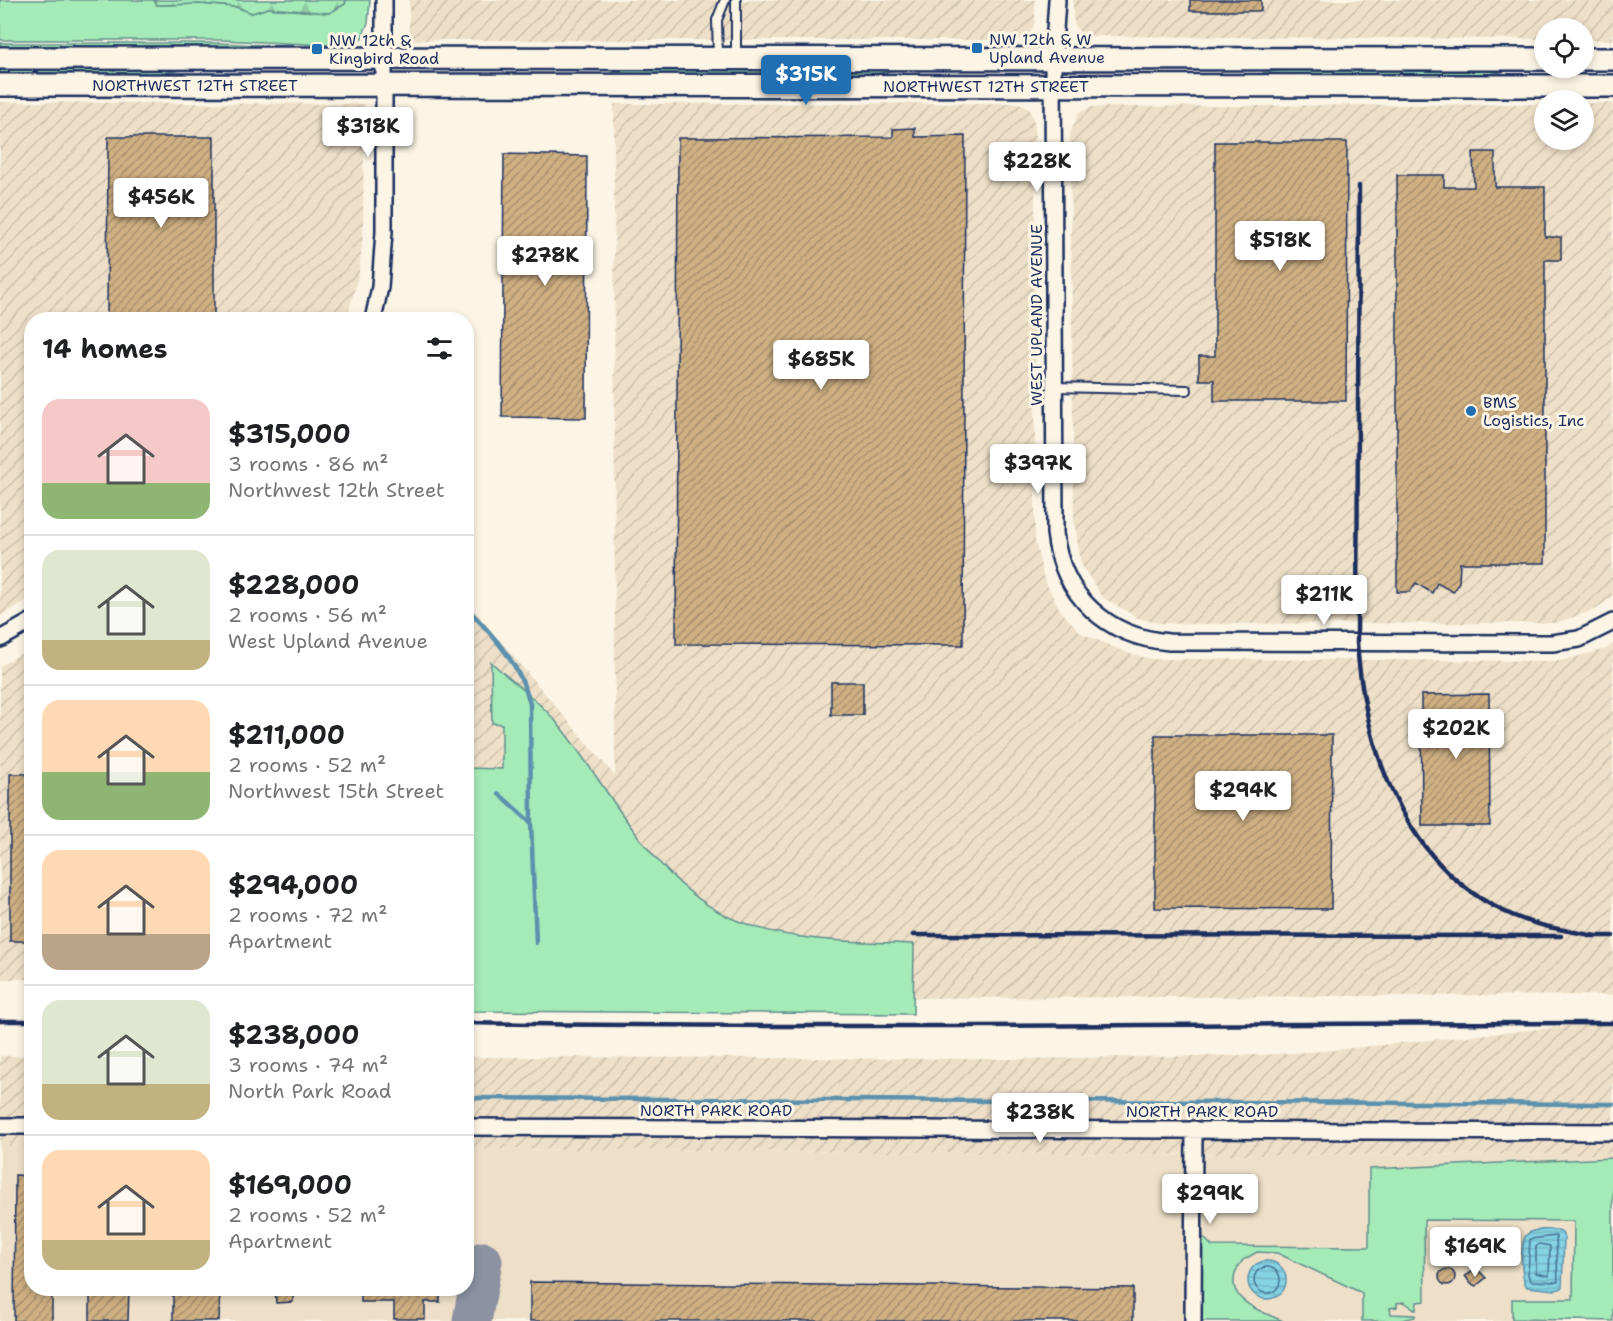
<!DOCTYPE html>
<meta charset="utf-8">
<style>
body{margin:0;font-family:"Shantell Sans",sans-serif;background:#f2f2f2;color:#202124;height:100vh;display:flex;flex-direction:column;font-size:22px;white-space:nowrap}
*{box-sizing:border-box;margin:0}
p{font-size:20px;color:#757577}
.icon{flex:none;width:33px;height:33px;fill:none;stroke:currentColor;stroke-width:2;stroke-linecap:round;stroke-linejoin:round}
.map{position:relative;flex:1;overflow:hidden}
.panel{position:absolute;left:24px;top:312px;width:450px;height:984px;display:flex;flex-direction:column;background:#fff;border-radius:24px;box-shadow:0 3px 9px #0003}
.panel>*{flex:none}
.tools{position:absolute;left:1534px;top:18px;display:grid;gap:12px}
.tools a{display:grid;place-items:center;width:60px;height:60px;border-radius:50%;background:#fff;box-shadow:0 3px 9px #0003;font-size:30px}
.price{position:absolute;translate:-50% -51px;padding:0 14px;border-radius:6px;background:#fff;color:#222;font-size:20px;line-height:39px;filter:drop-shadow(0 2px 3px #0008)}
.price::after{content:'';position:absolute;left:50%;top:36px;width:18px;height:14px;margin-left:-9px;background:inherit;clip-path:polygon(0 0,100% 0,50% 100%)}
.price.active{background:#1f6fb2;color:#fff}
ul{padding:0;list-style:none}
li{display:flex;align-items:center;gap:18px;height:150px;padding:0 18px}
li+li{border-top:2px solid #e0e0e0}
li span{display:grid;place-items:center;flex:none;width:168px;height:120px;border-radius:18px;color:#555}
li>.icon{margin-inline-start:auto}
span .icon{width:72px;height:72px;fill:#fffc;stroke-width:1}
li b{font-size:26px}
h2{display:flex;justify-content:space-between;align-items:center;height:72px;padding:0 18px;font-size:26px}
.map>svg:first-child{display:block}
.built{fill:#eee0c8}
.industrial{fill:url(#industrial-furrows)}
.grass{fill:#a5ebb7;stroke:#608d8a;stroke-width:1.5}
.forest{fill:url(#forest-firs);stroke:#608d8a;stroke-width:1.5}
.water{fill:url(#water-rules);stroke:#5b91ae;stroke-width:1.5}
.lines{fill:none;stroke-linecap:round;stroke-linejoin:round}
.shore{stroke:#457194;stroke-width:1.5}
.stream{stroke:#5b91ae;stroke-width:4.5}
.taxiway{stroke:#8c92a2;stroke-width:39}
.building{fill:url(#building-hatch);stroke:#1b2f5e;stroke-width:1.5}
.service-casing{stroke:#1b2f5e;stroke-width:12}
.minor-casing{stroke:#1b2f5e;stroke-width:20}
.secondary-casing{stroke:#1b2f5e;stroke-width:26}
.service{stroke:#fcf5e5;stroke-width:8}
.minor{stroke:#fcf5e5;stroke-width:15}
.secondary{stroke:#fcf5e5;stroke-width:21}
.rail{stroke:#1b2f5e;stroke-width:4.5}
.poi-dot{fill:#1f6fb2;stroke:#fcf5e5;stroke-width:2}
.labels{text-anchor:middle;stroke-width:6;stroke-linejoin:round;paint-order:stroke}
.poi-label{font-size:16px;fill:#1b2f5e;stroke:#fcf5e5;text-anchor:start}
.street-label{font-size:16px;fill:#1b2f5e;stroke:#fcf5e5}
</style>
<div class="map">
<svg width="1613" height="1321" viewBox="0 0 1613 1321">
<defs>
<pattern id="industrial-furrows" width="10" height="10" patternUnits="userSpaceOnUse" patternTransform="scale(1.5)"><rect width="10" height="10" fill="#eee0c8"/><path d="M-1 1l2-2M0 10L10 0M9 11l2-2" fill="none" stroke="#ccc0ae"/></pattern>
<pattern id="forest-firs" width="22" height="20" patternUnits="userSpaceOnUse" patternTransform="scale(1.5)"><rect width="22" height="20" fill="#a5ebb7"/><path d="M5 1l3.5 6h-7zM16 11l3.5 6h-7z" fill="#8dcaa0"/></pattern>
<pattern id="water-rules" width="6" height="5" patternUnits="userSpaceOnUse" patternTransform="scale(1.5)"><rect width="6" height="5" fill="#85d3e4"/><path d="M0 2.5h6" fill="none" stroke="#72b5c6"/></pattern>
<pattern id="building-hatch" width="6" height="6" patternUnits="userSpaceOnUse" patternTransform="scale(1.5)"><rect width="6" height="6" fill="#cfb083"/><path d="M-1 1l2-2M0 6l6-6M5 7l2-2" fill="none" stroke="#a7906e"/></pattern>
</defs>
<rect width="100%" height="100%" fill="#fcf5e5"/>
<filter id="ink" filterUnits="userSpaceOnUse"><feTurbulence type="fractalNoise" baseFrequency=".0167" numOctaves="2"/><feDisplacementMap in="SourceGraphic" scale="12" xChannelSelector="R" yChannelSelector="G"/><feConvolveMatrix kernelMatrix="1 2 1 2 8 2 1 2 1" color-interpolation-filters="sRGB"/></filter>
<g filter="url(#ink)">
<path class="built" d="M0 1146H31L32 1288H466L467 1149 1255 1155 1613 1154V1321H0Z"/>
<path class="industrial" d="M409 0H1035V22L1029 36 1020 40H409Z
M1073 0H1613V40H1584V28H1545V39L1085 36 1076 28 1073 18Z
M0 102 364 104 363 237 359 272 347 319 32 320 31 598 0 616Z
M1019 103 1030 110 1035 125V541L1044 579 1060 610 1081 633 1130 654 1153 659 1560 661 1606 649 1613 644V995L467 1000 466 601 615 776 614 104Z
M1584 103H1613L1612 597 1595 610 1555 623 1184 624 1160 623 1140 619 1102 597 1081 564 1074 521 1070 134 1079 112 1093 107 1545 104V140H1584Z
M31 648V979H0V666Z
M1597 1023H1613V1154L1255 1155 467 1149V1057L1013 1059 1258 1055 1323 1051Z
M0 1056H31V1146H0Z"/>
<path class="grass" d="M0 0H154L157 5 200 4 236 7 252 13 268 8 329 13 345 4 346 0H370L368 23 361 39 327 45 221 40H0Z
M0 43H220L321 48 0 50Z
M0 65 182 66V70L140 76H0Z
M896 66 897 70 864 76H612L611 69Z
M1513 66V70L1476 76H1263V73L1305 67Z
M491 662C512 682 540 701 558 724 612 790 654 887 738 921 793 943 855 941 914 944L913 1014 467 1011V768L502 769V724L492 723Z
M1613 1158V1321L1512 1319V1299H1573L1574 1221 1424 1220 1425 1301 1417 1302 1416 1310 1404 1302 1397 1303V1307L1390 1308 1391 1314 1415 1315V1317L1399 1321H1362V1293L1277 1253 1257 1252 1243 1260C1215 1296 1257 1310 1283 1321H1202V1236L1212 1246 1369 1247V1169Z"/>
<path class="forest" d="M154 0H346L345 4 329 13 268 8 252 13 236 7 200 4 157 5Z"/>
<path class="water" d="M1558 1230 1562 1232 1564 1238 1562 1288 1556 1290 1527 1287C1520 1279 1519 1238 1529 1233 1536 1228 1549 1230 1558 1230Z
M1248 1280a19 19 0 1 1 38 0a19 19 0 1 1-38 0Z"/>
<g class="lines">
<path class="shore" d="M1556 1236 1558 1282 1531 1281 1528 1275 1530 1239Z
M1539 1244 1550 1246 1549 1276 1536 1273V1247Z
M1254 1280a13 13 0 1 1 26 0a13 13 0 1 1-26 0Z"/>
<path class="stream" d="M466 607C494 637 520 663 530 704L531 823 536 943
M499 794 530 822
M477 1098 1613 1104"/>
<path class="taxiway" d="M472 1321 483 1261"/>
</g>
<path class="building" d="M1190 0H1261V11H1190Z
M915 128V137L965 136 963 645 676 644 678 138 893 137V129Z
M108 137H214V320H107Z
M1215 142H1347L1346 401H1214V380H1199V356H1215Z
M1473 152H1495V187H1545V237H1561V260H1545V563H1460L1459 582 1453 592 1437 583 1432 593 1416 583 1410 592H1397V175H1444V187H1474Z
M504 154 587 156 586 418 502 417Z
M831 682H863V715H831Z
M1489 694 1490 826H1422L1421 695Z
M1155 735H1332L1331 909 1155 908Z
M10 774H32V941H10Z
M15 1175 32 1176V1288H52V1321H14Z
M1438 1241a9 9 0 1 1 18 0a9 9 0 1 1-18 0Z
M1468 1241a8 8 0 1 1 16 0a8 8 0 1 1-16 0Z
M1439 1277a8 8 0 1 1 16 0a8 8 0 1 1-16 0Z
M1477 1269 1486 1278 1476 1286 1471 1284 1465 1276Z
M530 1282 1133 1288V1321H530Z
M90 1288H129L128 1321H90Z
M173 1288H220L219 1321H173Z
M275 1288H293V1302L276 1303Z
M361 1288H440V1302H425V1319H394V1302H361Z"/>
<g class="lines">
<g class="service-casing">
<path id="service" d="M736 0V56
M718 57 717 20 725 0
M1054 387 1187 390"/>
</g>
<g class="minor-casing">
<path id="minor" d="M1057 0 1053 60 1055 533C1062 596 1107 637 1169 642L1552 643 1579 639 1613 622
M373 320 380 287 384 232V0
M0 639 32 621
M0 1126H32
M466 1127 1613 1132
M1193 1321 1194 1129"/>
</g>
<g class="secondary-casing">
<path id="secondary" d="M0 58 1545 59
M1584 59H1613
M0 85 1613 86"/>
</g>
<use href="#service" class="service"/>
<use href="#minor" class="minor"/>
<use href="#secondary" class="secondary"/>
<path class="rail" d="M1359 186 1357 643C1365 750 1405 869 1512 915 1540 927 1568 931 1597 936
M913 935 1561 936
M1588 936H1613
M0 1021H32
M466 1023C849 1030 1231 1023 1613 1023"/>
</g>
</g>
<g class="poi-dot">
<rect x="971" y="42" width="12" height="12" rx="3"/>
<rect x="311" y="43" width="12" height="12" rx="3"/>
<circle cx="1471" cy="411" r="6"/>
</g>
<g class="labels">
<g class="poi-label">
<text x="989" y="45">NW 12th &amp; W<tspan x="989" dy="18">Upland Avenue</tspan></text>
<text x="329" y="46">NW 12th &amp;<tspan x="329" dy="18">Kingbird Road</tspan></text>
<text x="1483" y="408">BMS<tspan x="1483" dy="18">Logistics, Inc</tspan></text>
</g>
<g class="street-label">
<text x="195" y="91">NORTHWEST 12TH STREET</text>
<text x="986" y="92">NORTHWEST 12TH STREET</text>
<text transform="translate(1036 315) rotate(-90)" y="6">WEST UPLAND AVENUE</text>
<text x="716" y="1116">NORTH PARK ROAD</text>
<text x="1202" y="1117">NORTH PARK ROAD</text>
</g>
</g>
</svg>
<div class="tools">
<a><svg class="icon" aria-label="locate" viewBox="0 0 24 24"><circle cx="12" cy="12" r="6"/><path d="M12 2v4M12 18v4M2 12h4M18 12h4"/></svg></a>
<a><svg class="icon" aria-label="layers" viewBox="0 0 24 24"><path d="M12 4l9 5-9 5-9-5zM3 14l9 5 9-5"/></svg></a>
</div>
<b class="price active" style="left:806px;top:106px">$315K</b>
<b class="price" style="left:368px;top:158px">$318K</b>
<b class="price" style="left:1037px;top:193px">$228K</b>
<b class="price" style="left:161px;top:229px">$456K</b>
<b class="price" style="left:1280px;top:272px">$518K</b>
<b class="price" style="left:545px;top:287px">$278K</b>
<b class="price" style="left:821px;top:391px">$685K</b>
<b class="price" style="left:1038px;top:495px">$397K</b>
<b class="price" style="left:1324px;top:626px">$211K</b>
<b class="price" style="left:1456px;top:760px">$202K</b>
<b class="price" style="left:1243px;top:822px">$294K</b>
<b class="price" style="left:1040px;top:1144px">$238K</b>
<b class="price" style="left:1210px;top:1225px">$299K</b>
<b class="price" style="left:1475px;top:1278px">$169K</b>
<section class="panel">
<h2>14 homes<svg class="icon" aria-label="filters" viewBox="0 0 24 24"><path d="M4 7h16M4 17h16"/><circle cx="9" cy="7" r="2"/><circle cx="15" cy="17" r="2"/></svg></h2>
<ul>
<li><span style="background:linear-gradient(#f6c9c9 70%,#8fb573 0)"><svg class="icon" aria-label="home" viewBox="0 0 24 24"><path d="M3 11l9-7 9 7M6 9v11h12V9"/></svg></span><div><b>$315,000</b><p>3 rooms · 86 m²</p><p>Northwest 12th Street</p></div></li>
<li><span style="background:linear-gradient(#dfe7d0 75%,#c2b280 0)"><svg class="icon" aria-label="home" viewBox="0 0 24 24"><path d="M3 11l9-7 9 7M6 9v11h12V9"/></svg></span><div><b>$228,000</b><p>2 rooms · 56 m²</p><p>West Upland Avenue</p></div></li>
<li><span style="background:linear-gradient(#ffd9b3 60%,#8fb573 0)"><svg class="icon" aria-label="home" viewBox="0 0 24 24"><path d="M3 11l9-7 9 7M6 9v11h12V9"/></svg></span><div><b>$211,000</b><p>2 rooms · 52 m²</p><p>Northwest 15th Street</p></div></li>
<li><span style="background:linear-gradient(#ffd9b3 70%,#b9a48a 0)"><svg class="icon" aria-label="home" viewBox="0 0 24 24"><path d="M3 11l9-7 9 7M6 9v11h12V9"/></svg></span><div><b>$294,000</b><p>2 rooms · 72 m²</p><p>Apartment</p></div></li>
<li><span style="background:linear-gradient(#dfe7d0 70%,#c2b280 0)"><svg class="icon" aria-label="home" viewBox="0 0 24 24"><path d="M3 11l9-7 9 7M6 9v11h12V9"/></svg></span><div><b>$238,000</b><p>3 rooms · 74 m²</p><p>North Park Road</p></div></li>
<li><span style="background:linear-gradient(#ffd9b3 75%,#c2b280 0)"><svg class="icon" aria-label="home" viewBox="0 0 24 24"><path d="M3 11l9-7 9 7M6 9v11h12V9"/></svg></span><div><b>$169,000</b><p>2 rooms · 52 m²</p><p>Apartment</p></div></li>
</ul>
</section>
</div>
